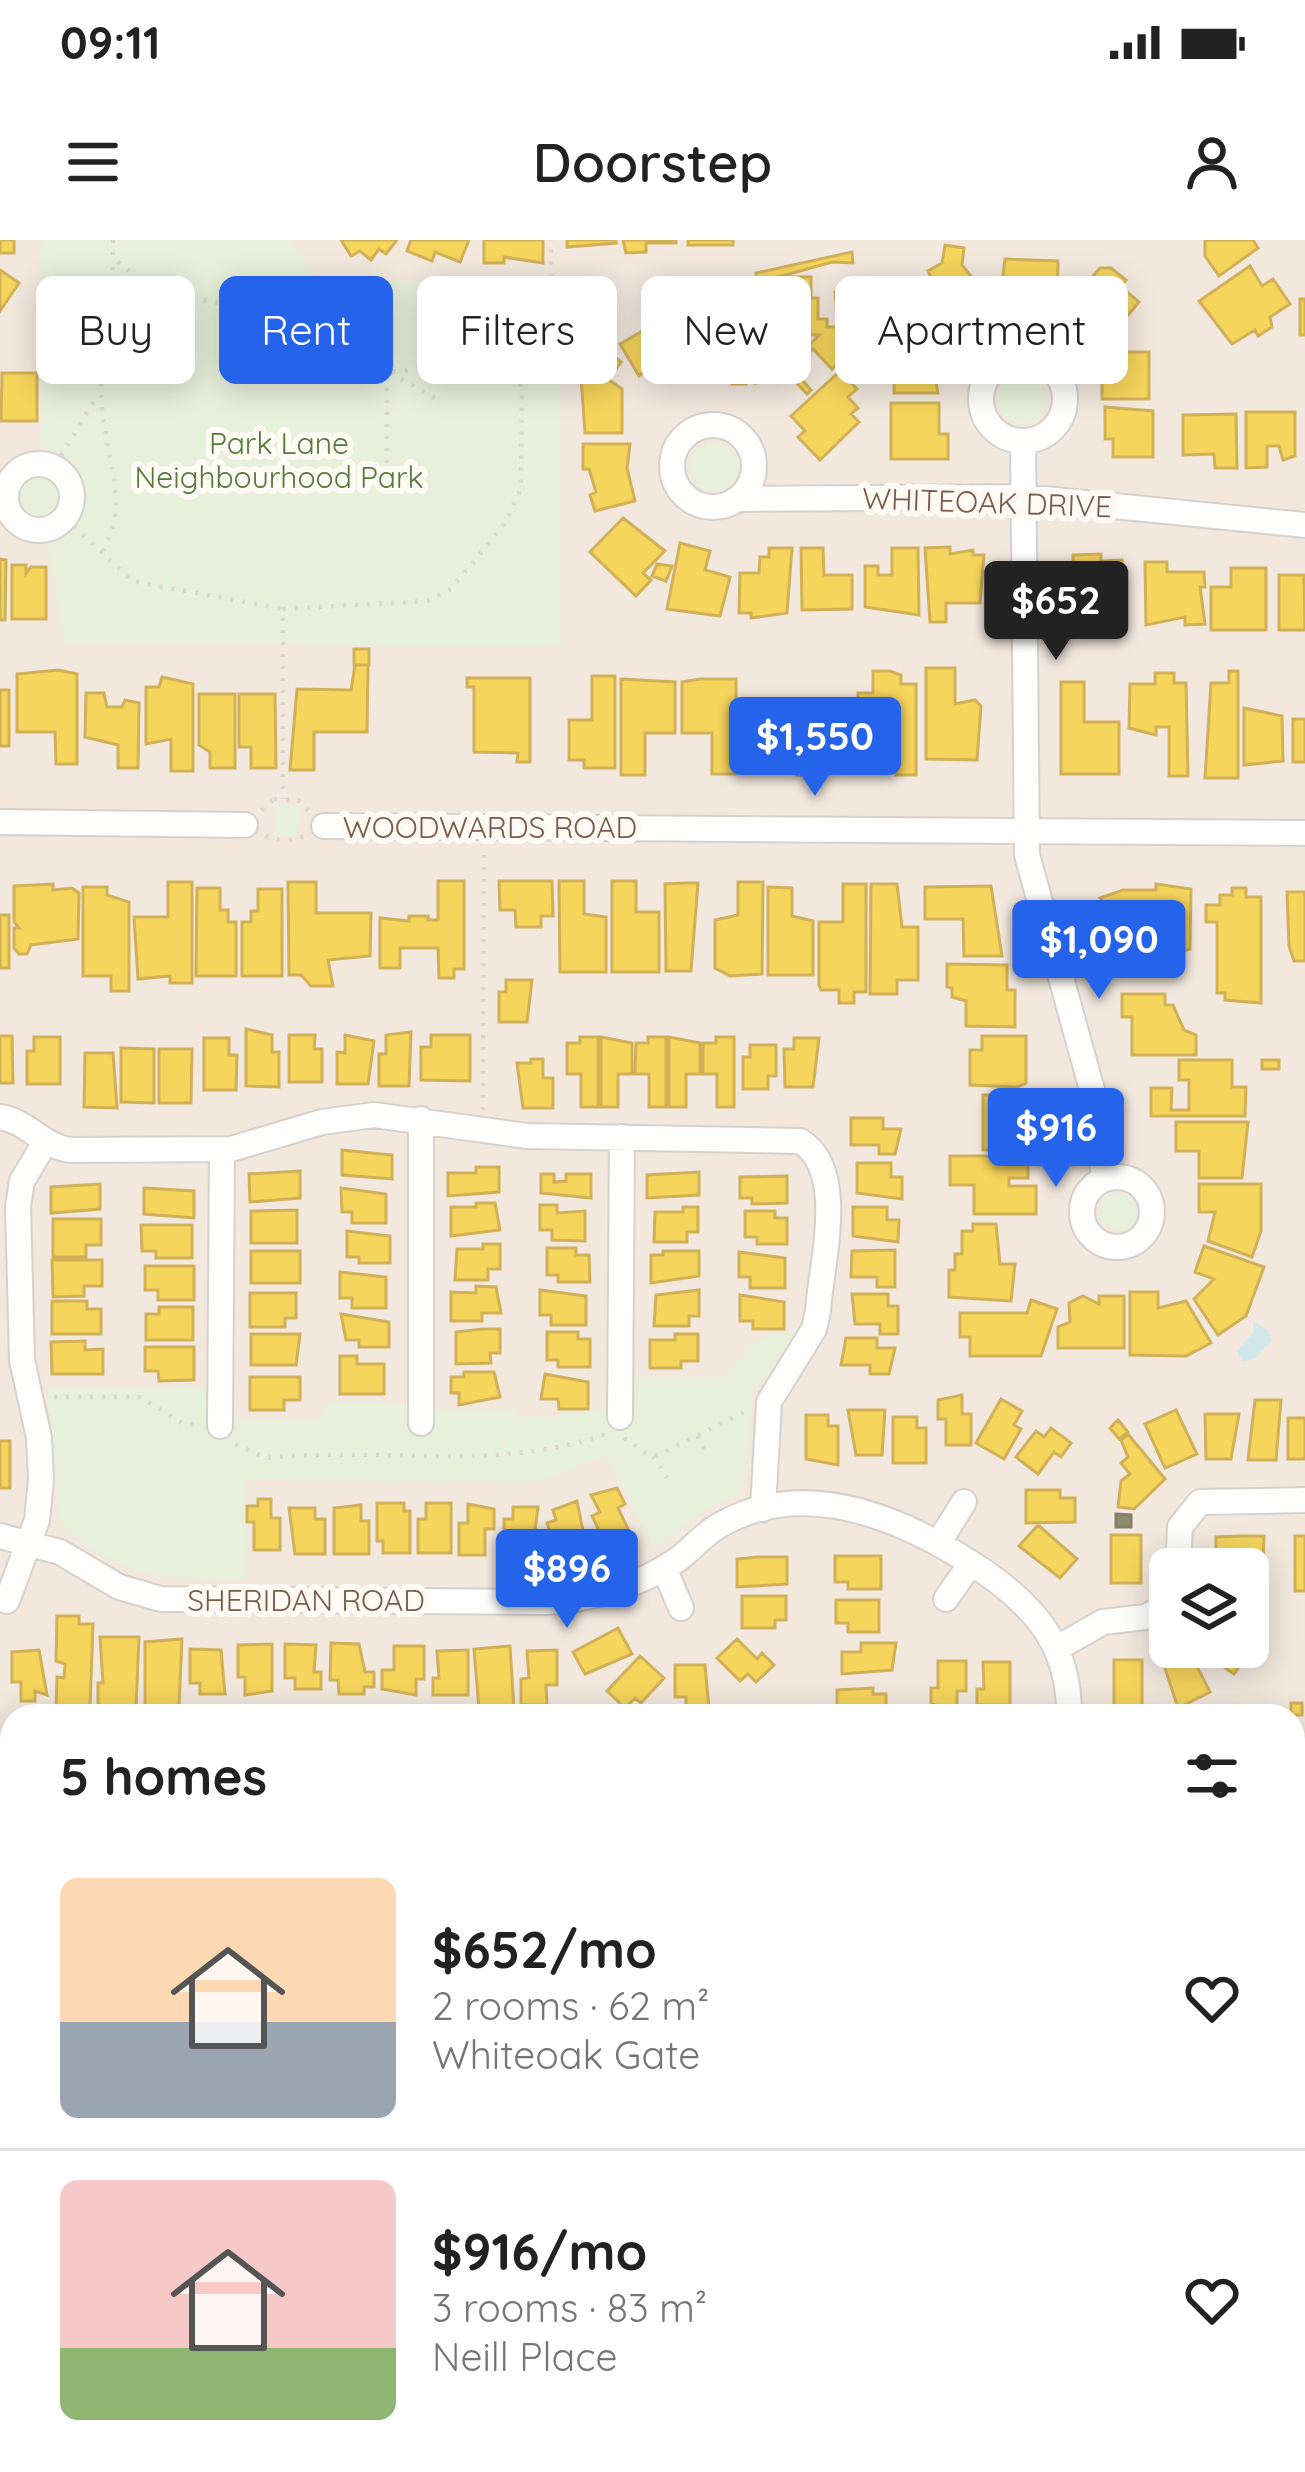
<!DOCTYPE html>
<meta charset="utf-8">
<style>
body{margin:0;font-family:Quicksand,sans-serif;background:#f2f2f2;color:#222;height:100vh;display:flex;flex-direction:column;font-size:45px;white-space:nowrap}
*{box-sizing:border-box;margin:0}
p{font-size:39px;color:#767676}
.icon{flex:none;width:66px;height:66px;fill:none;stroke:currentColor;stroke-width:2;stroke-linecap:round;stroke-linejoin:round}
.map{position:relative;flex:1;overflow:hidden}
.sheet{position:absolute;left:0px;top:1464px;width:1305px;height:768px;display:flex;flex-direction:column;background:#fff;border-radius:36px 36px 0 0;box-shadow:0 6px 30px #0003}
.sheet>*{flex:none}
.banner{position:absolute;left:36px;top:36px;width:1233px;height:108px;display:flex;gap:24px}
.controls{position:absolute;left:1149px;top:1308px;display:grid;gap:24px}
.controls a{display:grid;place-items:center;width:120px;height:120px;border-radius:18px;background:#fff;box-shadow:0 6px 30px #0003;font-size:60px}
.price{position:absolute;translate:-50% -102px;padding:0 27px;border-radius:12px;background:#2563eb;color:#fff;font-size:39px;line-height:78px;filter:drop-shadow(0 3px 6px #0008)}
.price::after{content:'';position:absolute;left:50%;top:72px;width:36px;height:27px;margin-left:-18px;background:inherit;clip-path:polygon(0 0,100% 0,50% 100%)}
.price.on{background:#222;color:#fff}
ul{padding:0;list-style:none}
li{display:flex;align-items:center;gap:36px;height:300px;padding:0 60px}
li+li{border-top:3px solid #e0e0e0}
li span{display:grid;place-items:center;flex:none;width:336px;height:240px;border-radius:18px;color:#555}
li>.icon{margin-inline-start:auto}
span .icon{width:144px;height:144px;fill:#fffc;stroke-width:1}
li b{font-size:51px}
h2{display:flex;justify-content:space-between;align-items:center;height:144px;padding:0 60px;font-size:51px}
.chip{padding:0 42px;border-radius:18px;background:#fff;box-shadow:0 6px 30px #0003;font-size:42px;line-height:108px}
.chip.on{background:#2563eb;color:#fff}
.status{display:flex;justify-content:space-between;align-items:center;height:84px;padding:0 60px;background:#fff;direction:ltr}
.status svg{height:33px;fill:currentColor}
header{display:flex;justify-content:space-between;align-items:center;height:156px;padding:0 60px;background:#fff;font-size:54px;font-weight:600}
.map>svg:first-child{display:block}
.residential{fill:#f2e8de;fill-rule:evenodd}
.education{fill:#f6eef6}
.green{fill:#e7f0db}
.water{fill:#d0e8ea}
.homes{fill:#f6d55c;stroke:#d1b158;stroke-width:3;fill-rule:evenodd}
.schools{fill:#4393c3;stroke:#5482a0;stroke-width:3}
.industry{fill:#8c8c6e;stroke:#877e64;stroke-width:3}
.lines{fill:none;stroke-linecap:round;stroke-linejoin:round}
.minor-casing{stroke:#d7d1cb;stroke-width:28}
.path{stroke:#dcd5d0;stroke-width:4.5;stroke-dasharray:3 9;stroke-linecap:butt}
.minor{stroke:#fefefd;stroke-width:24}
.labels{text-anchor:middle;stroke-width:12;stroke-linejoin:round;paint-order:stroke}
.park-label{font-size:30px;fill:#537a41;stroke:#fffaf3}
.street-label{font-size:30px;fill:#7a5c4d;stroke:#fffaf3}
</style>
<div class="status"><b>09:11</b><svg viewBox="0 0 49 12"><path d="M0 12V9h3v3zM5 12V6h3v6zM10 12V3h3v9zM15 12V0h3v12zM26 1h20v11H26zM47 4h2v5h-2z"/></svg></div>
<header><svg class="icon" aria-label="menu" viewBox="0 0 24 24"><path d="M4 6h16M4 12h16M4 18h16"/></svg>Doorstep<svg class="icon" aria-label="person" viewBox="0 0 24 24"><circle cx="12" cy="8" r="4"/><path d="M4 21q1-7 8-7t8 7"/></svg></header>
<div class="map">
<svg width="1305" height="2232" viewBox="0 0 1305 2232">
<rect width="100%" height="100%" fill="#f9f5f0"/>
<path class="residential" d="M0 0H1305V1647H1293V1476H12V1641H0ZM1170 1329H1248V1407H1170Z
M0 1701H12V2220H424V2232H0Z
M1295 1709 1305 1710V1857H1296Z"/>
<path class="education" d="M1293 1709 1296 1857H1305V2232H1170L1169 2220H1293Z"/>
<path class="green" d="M42 0H290L320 41 559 42 561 405 65 404 48 304 76 289 88 252 74 222 41 208Z
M998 159a25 25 0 1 1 50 0a25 25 0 1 1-50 0Z
M690 227a24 24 0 1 1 48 0a24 24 0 1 1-48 0Z
M20 257a20 20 0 1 1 40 0a20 20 0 1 1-40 0Z
M275 562 302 566 295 596 275 595Z
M1100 972a18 18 0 1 1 36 0a18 18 0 1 1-36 0Z
M776 1092H795L753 1153 742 1252 701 1271 654 1309 607 1215 541 1241 245 1240V1339C164 1339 120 1340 59 1280L48 1148 212 1147 213 1181 322 1180 323 1164H408L409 1180H433L434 1170H516L517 1177H559L560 1170H608L632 1137H725L749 1107Z
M424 2220H1169L1170 2232H424Z"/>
<path class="water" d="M1253 1081 1268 1090 1271 1101 1254 1119 1242 1121 1237 1111 1254 1092Z"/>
<path class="homes" d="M0 0H14V13H0Z
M341 0H397L386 14 379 9 371 20 360 11 351 16Z
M411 0H469L460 22 435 12 432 21 407 11Z
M484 0H543V23L504 17V23H484Z
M567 0H616V3L567 7Z
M623 0H676V3H646V12L626 13Z
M688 0H733V5H688Z
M1205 0H1253L1258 8 1219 36 1205 16Z
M945 5 964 8 962 25 981 49 958 66 972 85 953 100 929 69 922 74 914 64 924 56 919 50 932 40 928 31 942 23Z
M852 12 853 23 832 22 764 41 788 45V37H811V58H818V79H827V87H838L835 52H846L849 112 832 129 813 109 798 124 797 134 811 150 807 154 792 138 755 143 756 33ZM765 66H793V86H765ZM805 95H819L794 121V108ZM765 108H785V123H765Z
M1005 19 1058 21 1057 60H1027L1026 76 998 75Z
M1250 26 1262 46 1273 39 1290 64 1270 77 1272 87 1258 96 1255 90 1232 104 1199 61Z
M1100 28H1111L1126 40 1121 47 1139 62 1114 92 1093 75 1083 87 1064 71Z
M0 30 19 43 0 71Z
M1300 59H1305V95H1300Z
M892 61 902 68 896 78 885 73Z
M672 74 684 95 685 137H665L664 115 639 136 620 104Z
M902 78 956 109 942 132 933 126 938 153H894L895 110 904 95 895 89Z
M708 86H727V96H748L746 144H732V135L697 138 698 97H708Z
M600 105 621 122 608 139 622 149V193H585L580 122H587Z
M1107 112H1149V159H1102V137H1120V130H1107Z
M856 117 864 126 852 136 844 128Z
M840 131 857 149 848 157 858 168 851 174 859 182 820 220 798 197 805 191 791 176Z
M2 133H37V181H1Z
M891 163H939V194H948V219H891Z
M1105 167 1153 171V217H1113V199H1105Z
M1246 172H1295V216L1283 220 1279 206H1267V227L1246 228Z
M1236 174 1237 228H1215L1214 214 1183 215V175Z
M583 204H630L627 228 635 261 595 271 590 255 596 252 589 229H583Z
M623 278 665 311 643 333 651 340 636 356 590 312Z
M680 303 710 311 705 330 730 337 720 376 667 369Z
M950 307V314L973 310V315H984L980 363H946V382H930L925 308Z
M769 308H792L787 373 751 378V373H739L740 333H759L760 317H769Z
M801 308H823L824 335H852V369L802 370Z
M892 308H918L919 375 865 367V326H878V335H892Z
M1101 314V321L1122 320V337L1108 338 1109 387H1065V362H1073V315Z
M0 319 6 320 5 380H0Z
M1145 322H1167V332H1204L1205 347H1200L1205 384 1185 385V377L1146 385Z
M657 324 672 326 666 341 652 336Z
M12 325H26V333L31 327H46V379H12Z
M1231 328H1266V390H1211V347H1231Z
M1279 335H1304L1305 390H1279Z
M354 409H369V425H354Z
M355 425H368L367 492H314V530H290L297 449 351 450Z
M926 428H955V464L975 460 981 466 977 520 926 519Z
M58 430 77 434V524H56L55 492H17V434Z
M873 431H890L901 435V444H916V535H896L895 492H884V499L858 493V453H873Z
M1229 431H1238V538H1205L1211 443H1229Z
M1155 433H1174V443H1186L1188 536H1169V487H1156V495L1129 488 1130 444H1155Z
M592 436H615V528H584V520H569V480H592Z
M162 437 193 444V531H171V499L146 504V447H159Z
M467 438H530V522H517L518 513 474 512V447H467Z
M621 439 675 442V493H645V535H621Z
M700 439H736V534H712V493H682V442Z
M1061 442H1084V482H1119V534H1061Z
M0 450H9V506H0Z
M86 453H104L107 467H122L125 460 139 463 138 528H118V505L85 497Z
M199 454H235V528H210V512L199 505Z
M239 454H275L276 528H251V507H239Z
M797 468H849V503H823V535H797Z
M1244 468 1282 476 1283 521 1244 525Z
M747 469H782V478H792V504H775V520H745Z
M1293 479H1305V522H1293Z
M438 641H464V729H454V738H439L438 708H400V728H380V678L409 681V676H428V680H438Z
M499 641H552L553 676H541V687H516L515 670H500Z
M559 641H584V674L606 677V732H560Z
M612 641H636V672H659V732H612Z
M168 642H192V743H170V736L138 739 134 677H168Z
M288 642H316V673H371L370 716 328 720 333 746H311L301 735H289Z
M738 642H763L762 734 730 736 715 728V680L738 675Z
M685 643H698L691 731H666L665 644Z
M53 644V650L72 648 79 653 78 699 31 705 27 714H19L14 708V688H19L14 682V646Z
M843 644H866V752H854V763H839V750H821L819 745V682H843Z
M871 644H897L902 687H918V740H897V754H870Z
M1156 644 1191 649 1190 709 1173 714 1160 710V704L1135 706 1127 700V715H1101V677H1107V669L1100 658 1123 650H1156Z
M991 646 1002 716H964L963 679H925V647Z
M83 647H107V655L129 662V751H111V736H83Z
M768 647 792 648V676L813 681V735H768Z
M197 648H220V670H228V682H236V736H196Z
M1232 648H1246V657H1261V763L1225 760V753H1217V682H1206V665H1220V655H1232Z
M258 649H282V736H242V682H251V671H258Z
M1287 652H1305V721H1294L1289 706Z
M0 675H9V728H0Z
M947 724 1007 725V750H1015V787L966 786V761L952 757V748L947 747Z
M506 740H532L527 782H499V752H506Z
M1122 754H1165V765H1173L1184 790 1196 795V815H1132V777H1122Z
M246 789 272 795V812H279V847L246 846Z
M411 792 409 846H379V814H386V795Z
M289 795H315L314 809H322V842H289Z
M345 795 374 801 368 844H337V812L345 813Z
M431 795H470V841L421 840V807H431Z
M0 796H12L13 843H0Z
M982 796H1026V843L1017 847 970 845V810H982Z
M34 797H60V844H27V811H34Z
M580 797H598V867H581V834H567V803H580Z
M601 797 632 803V834H618V867H601Z
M648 797H666V867H649V834H635L636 803H648Z
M669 797 700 803V834H686V867H669Z
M716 797H734V867H717V834H703V803H716Z
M204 798H229V815H237L236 850H204Z
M794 798H819L813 847H785L784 809H794Z
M750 805H776V836H768V849H743V817H750Z
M121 808 154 809V863L121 862Z
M159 809H192L191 863H159Z
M85 813H113L117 868 84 867Z
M531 819H543V838H553V868H523L517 823H531Z
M1179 820H1232V847H1246L1245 876H1151V848H1172L1171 870H1189V840H1179Z
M1262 820H1279V829H1262Z
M983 855H1023V886H1047V910H983Z
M851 878H883V889H901L895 914H879V905H851Z
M1176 882H1248L1242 938H1199V911H1176Z
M342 910 392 915V939L342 935Z
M950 916H1028V938H1009V946H1036V974H974V945H950Z
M857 923H891V937H902V959L857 953Z
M476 927H499V952L448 956V933H476Z
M300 931V958L250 962 249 934Z
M699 932V955L647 958V935Z
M541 934H554V942L566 941V934H591V958L541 953Z
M787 936V963L752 964V958H740V937Z
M100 944V969L51 973V947Z
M1199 944H1261V991L1252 1017 1208 1001 1215 972H1199Z
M144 948 194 951V978L144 974Z
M341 948 386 954V983H352V972H342Z
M476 963H495L500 990 451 996V967H476Z
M540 965H557V973L585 971V1001L552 1000V990H540Z
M683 967H698V992H687V1002H654L655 972H683Z
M853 967H887V980H899L898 1002 853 996Z
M297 970V1003H251V971Z
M745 971H775V978H787V1004H757V997H745Z
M53 979H101V1005H86V1017H53Z
M973 984H996L1000 1024H1015L1011 1061 949 1057V1030H955V1014H962V991H973Z
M141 985H192V1018H156V1011H142Z
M347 991 390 996V1023H359V1017H347Z
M483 1004H500V1029H488V1040H455L457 1009H483Z
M1204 1006 1264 1027 1246 1076 1218 1095 1194 1059 1214 1039 1195 1032Z
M547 1008H576V1015H589L590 1042H558V1035H547Z
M895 1010V1047H877V1037H851L852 1011Z
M251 1011H300V1043H251Z
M663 1011H699V1036L651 1043V1015H663Z
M739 1012 785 1018V1048H750V1037H739Z
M52 1020H102V1046H84V1056L53 1057Z
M145 1026H194V1060H158V1050H145Z
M340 1032 386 1037V1068H352V1058H340Z
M476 1046 496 1047 501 1073H482V1081H451V1052L476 1053Z
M540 1050 586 1056V1085H551V1075H540Z
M699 1050V1076H689V1086H654L656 1055Z
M1130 1052H1158V1068L1186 1061 1211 1103 1186 1116 1130 1115Z
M250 1053H296V1078H285V1087H250Z
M852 1054H888V1066H898V1094H880V1084H855Z
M740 1055 784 1062V1089H753V1081H740Z
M1083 1056 1099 1064V1056H1124V1108H1058V1087L1070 1082 1069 1063Z
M1031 1060 1057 1069 1041 1116H970V1097H960V1073H1027Z
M52 1061H87V1069H101V1094H52Z
M159 1067H193V1100H146V1074H159Z
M341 1074 389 1082V1107H359V1100H346Z
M483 1089H500V1113H490L491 1123 456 1124V1092Z
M547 1092H578V1099H590V1127H558V1120H547Z
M251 1094H300L296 1125H251Z
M675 1094H698V1121H681V1128H650V1100H675Z
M846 1098H877V1108H895L889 1134H870V1125H841Z
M85 1101V1110L103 1109V1134H52L51 1102Z
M145 1107H194V1140L159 1141 158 1131H145Z
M340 1116H357V1124H384V1154H340Z
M464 1132H494L500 1157 459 1165V1153H451V1137H464Z
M545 1134 588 1142V1169H559L558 1159H541Z
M250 1137H300V1160H284V1170H250Z
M962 1155V1174H971V1205H946V1179H938V1160Z
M1001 1159 1022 1171 1014 1185 1021 1189 1004 1219 976 1203Z
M1255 1160H1281L1276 1220H1248Z
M848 1170H885L882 1215H856Z
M1176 1170 1197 1214 1165 1228 1145 1184Z
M1205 1174H1239L1231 1219H1206Z
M806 1175H828V1186H838V1225L806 1219Z
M893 1177H917V1188H926V1223H893Z
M1288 1178H1305V1219H1288Z
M1118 1180 1128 1192 1119 1199 1110 1188Z
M1051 1188 1071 1203 1061 1217 1054 1212 1038 1234 1016 1217 1036 1191 1044 1197Z
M1128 1194 1165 1239 1134 1269 1118 1267 1121 1241 1130 1234 1121 1223 1128 1217 1121 1200Z
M0 1201H10V1248H0Z
M617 1248 625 1264 618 1268 629 1291 605 1303 592 1276 600 1272 591 1255Z
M1026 1250H1060V1258H1075V1282L1026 1283Z
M258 1259H271V1278H280V1310H254V1282H247V1266H258Z
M577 1261 586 1306 558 1316 547 1283 556 1280 553 1270Z
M377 1263H404V1271H410V1313H383V1301H377Z
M426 1263H451V1313H418V1279H426Z
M468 1264 494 1269V1289H485V1315H459V1283H468Z
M361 1265V1281H369V1314H334V1268Z
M513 1267H538L532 1313H504V1279H513Z
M289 1268H315V1279H325V1314H295Z
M1038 1285 1077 1319 1060 1338 1019 1306Z
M1111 1295H1141V1343H1111Z
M1243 1296H1264L1263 1324H1216V1297Z
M1295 1296H1305V1351H1295Z
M835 1316H881V1349H848V1342H835Z
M757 1317H787V1344L737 1347V1319Z
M1248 1332 1262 1333 1261 1367H1248Z
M742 1356H786V1380H775V1388H742Z
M836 1360H879V1392H848V1383H836Z
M57 1376H79V1384H93L90 1467H56L57 1437 64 1438 65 1424 56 1421Z
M618 1388 632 1414 585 1434 573 1412Z
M100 1397H139L136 1468H102L98 1463V1443H103Z
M182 1399 179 1465 145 1468V1402Z
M737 1399 757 1419 762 1413 774 1425 756 1442 748 1434 740 1441 717 1418Z
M1248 1402 1262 1412 1253 1426 1244 1420 1234 1434 1196 1408 1248 1407Z
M331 1403 359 1404 365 1432H374V1447H364V1454H339L338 1440H330Z
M861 1403H896L892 1430 842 1434V1412H861Z
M272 1404V1451L245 1455V1437H238V1405Z
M285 1404 316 1405 314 1432H321V1449H295V1438H285Z
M394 1406H424V1439H416V1455L382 1449V1430H394Z
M510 1406 514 1469H479L474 1409Z
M190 1409 221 1410 225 1454H200V1443H190Z
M39 1410 47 1455 35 1451V1461H21V1442H12V1412Z
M468 1410V1455H433V1438H439L437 1411Z
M557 1410V1445H546L547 1465H521V1439L529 1438 527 1411Z
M1190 1413 1210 1452 1178 1468 1164 1425Z
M640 1416 664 1438 641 1463 635 1458 625 1468 607 1451Z
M1114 1420H1142V1470L1114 1469Z
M938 1421H966V1451H957V1470L931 1464V1448H938Z
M983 1422H1010V1465H977V1449H984Z
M675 1425H705L709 1468H702V1476H686V1457H675Z
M873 1448V1454H886V1476L837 1473V1450Z
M1291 1463H1302V1475H1291Z
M0 1538H8V1556H0Z
M1298 1552H1305V1588H1298Z
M0 1565H6V1604H0Z
M6 1738H12V1771H4Z
M0 1861H12V1937V1907H0Z
M0 2066H12V2110H0Z
M143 2220H187V2232H143Z
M388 2223V2232H317V2225Z"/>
<path class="schools" d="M1293 2175H1305V2232H1214L1221 2220H1287V2229H1292Z"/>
<path class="industry" d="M1116 1274 1131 1275V1287H1116Z"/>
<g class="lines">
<g class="minor-casing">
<path id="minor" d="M981 159a42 42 0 1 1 84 0a42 42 0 1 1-84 0Z
M672 226a41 41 0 1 1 82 0a41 41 0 1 1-82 0Z
M1023 201 1027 615 1096 864 1104 939
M6 257a33 33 0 1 1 66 0a33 33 0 1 1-66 0Z
M739 259 1024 257 1305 285
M0 582 245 585
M324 586 1305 593
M0 877C28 881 44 908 72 910L231 909 322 882 374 875 527 896 800 901C848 930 821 1023 818 1071L814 1089 769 1162 763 1269
M421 879V1183
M1082 972a35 35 0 1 1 70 0a35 35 0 1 1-70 0Z
M620 1177 622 897
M220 1186 222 910
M0 1296 60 1312 119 1347 161 1359 547 1362C590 1360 641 1345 677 1320 692 1309 704 1294 720 1285 809 1234 911 1282 986 1333 1039 1370 1070 1410 1069 1476
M939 1302 964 1262
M664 1328 681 1368
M1178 1329 1180 1287 1200 1262 1305 1260
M946 1359 971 1323
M7 1361 37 1280 41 1240 39 1198 22 1120 18 966 22 941 46 901
M1059 1407 1103 1382 1146 1377 1170 1363
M0 1674H12
M1293 1684 1305 1685
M0 1990 12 1996
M263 2232V2220"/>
</g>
<path class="path" d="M113 0V18L166 61
M535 67 551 46V0
M481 96 516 128
M110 102 113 18
M61 216 98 154
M387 223V131L436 159
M74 286 132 341 283 369
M103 311C109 298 115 282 116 268 118 209 64 101 147 67 244 28 321 145 407 130 430 126 442 108 462 98 471 93 478 96 488 94 507 89 520 79 535 67L516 128 522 151 521 248 506 281 473 323 449 350 427 361 283 369V559
M274 559 298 560 324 586C292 606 277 604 245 585Z
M483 870 484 612
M54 1157H140L182 1183 197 1185
M697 1196 709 1216
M624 1198 649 1215H659L746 1171
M235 1204 266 1218C381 1206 495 1233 606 1194
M653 1216 667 1238
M425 2220V2232
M542 2220 543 2232
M873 2220 877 2232
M1190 2220 1191 2232"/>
<use href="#minor" class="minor"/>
</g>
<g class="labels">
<g class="park-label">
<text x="279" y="214">Park Lane<tspan x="279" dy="34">Neighbourhood Park</tspan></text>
</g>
<g class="street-label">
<text transform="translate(987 263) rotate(2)" y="10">WHITEOAK DRIVE</text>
<text x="490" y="598">WOODWARDS ROAD</text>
<text x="306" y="1371">SHERIDAN ROAD</text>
</g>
</g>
</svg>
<div class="controls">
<a><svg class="icon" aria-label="layers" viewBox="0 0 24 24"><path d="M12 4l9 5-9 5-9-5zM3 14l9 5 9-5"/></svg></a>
</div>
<b class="price on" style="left:1056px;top:423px">$652</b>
<b class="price" style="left:815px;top:559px">$1,550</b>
<b class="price" style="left:1099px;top:762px">$1,090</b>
<b class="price" style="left:1056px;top:950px">$916</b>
<b class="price" style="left:567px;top:1391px">$896</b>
<div class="banner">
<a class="chip">Buy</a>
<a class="chip on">Rent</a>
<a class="chip">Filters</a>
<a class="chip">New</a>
<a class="chip">Apartment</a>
</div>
<section class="sheet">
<h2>5 homes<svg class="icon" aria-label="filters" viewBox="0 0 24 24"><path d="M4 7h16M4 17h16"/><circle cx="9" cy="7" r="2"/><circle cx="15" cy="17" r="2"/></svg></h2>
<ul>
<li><span style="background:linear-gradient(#ffd9b3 60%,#9aa5b1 0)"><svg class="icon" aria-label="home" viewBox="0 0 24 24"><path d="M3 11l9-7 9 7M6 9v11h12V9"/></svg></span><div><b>$652/mo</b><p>2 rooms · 62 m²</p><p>Whiteoak Gate</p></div><svg class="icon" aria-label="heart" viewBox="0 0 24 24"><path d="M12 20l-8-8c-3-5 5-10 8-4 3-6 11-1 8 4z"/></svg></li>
<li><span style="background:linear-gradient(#f6c9c9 70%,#8fb573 0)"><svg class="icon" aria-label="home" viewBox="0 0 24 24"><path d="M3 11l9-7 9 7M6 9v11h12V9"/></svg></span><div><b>$916/mo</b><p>3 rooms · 83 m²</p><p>Neill Place</p></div><svg class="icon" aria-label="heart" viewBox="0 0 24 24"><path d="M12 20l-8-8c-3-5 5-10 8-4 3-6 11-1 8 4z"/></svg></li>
</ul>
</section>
</div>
